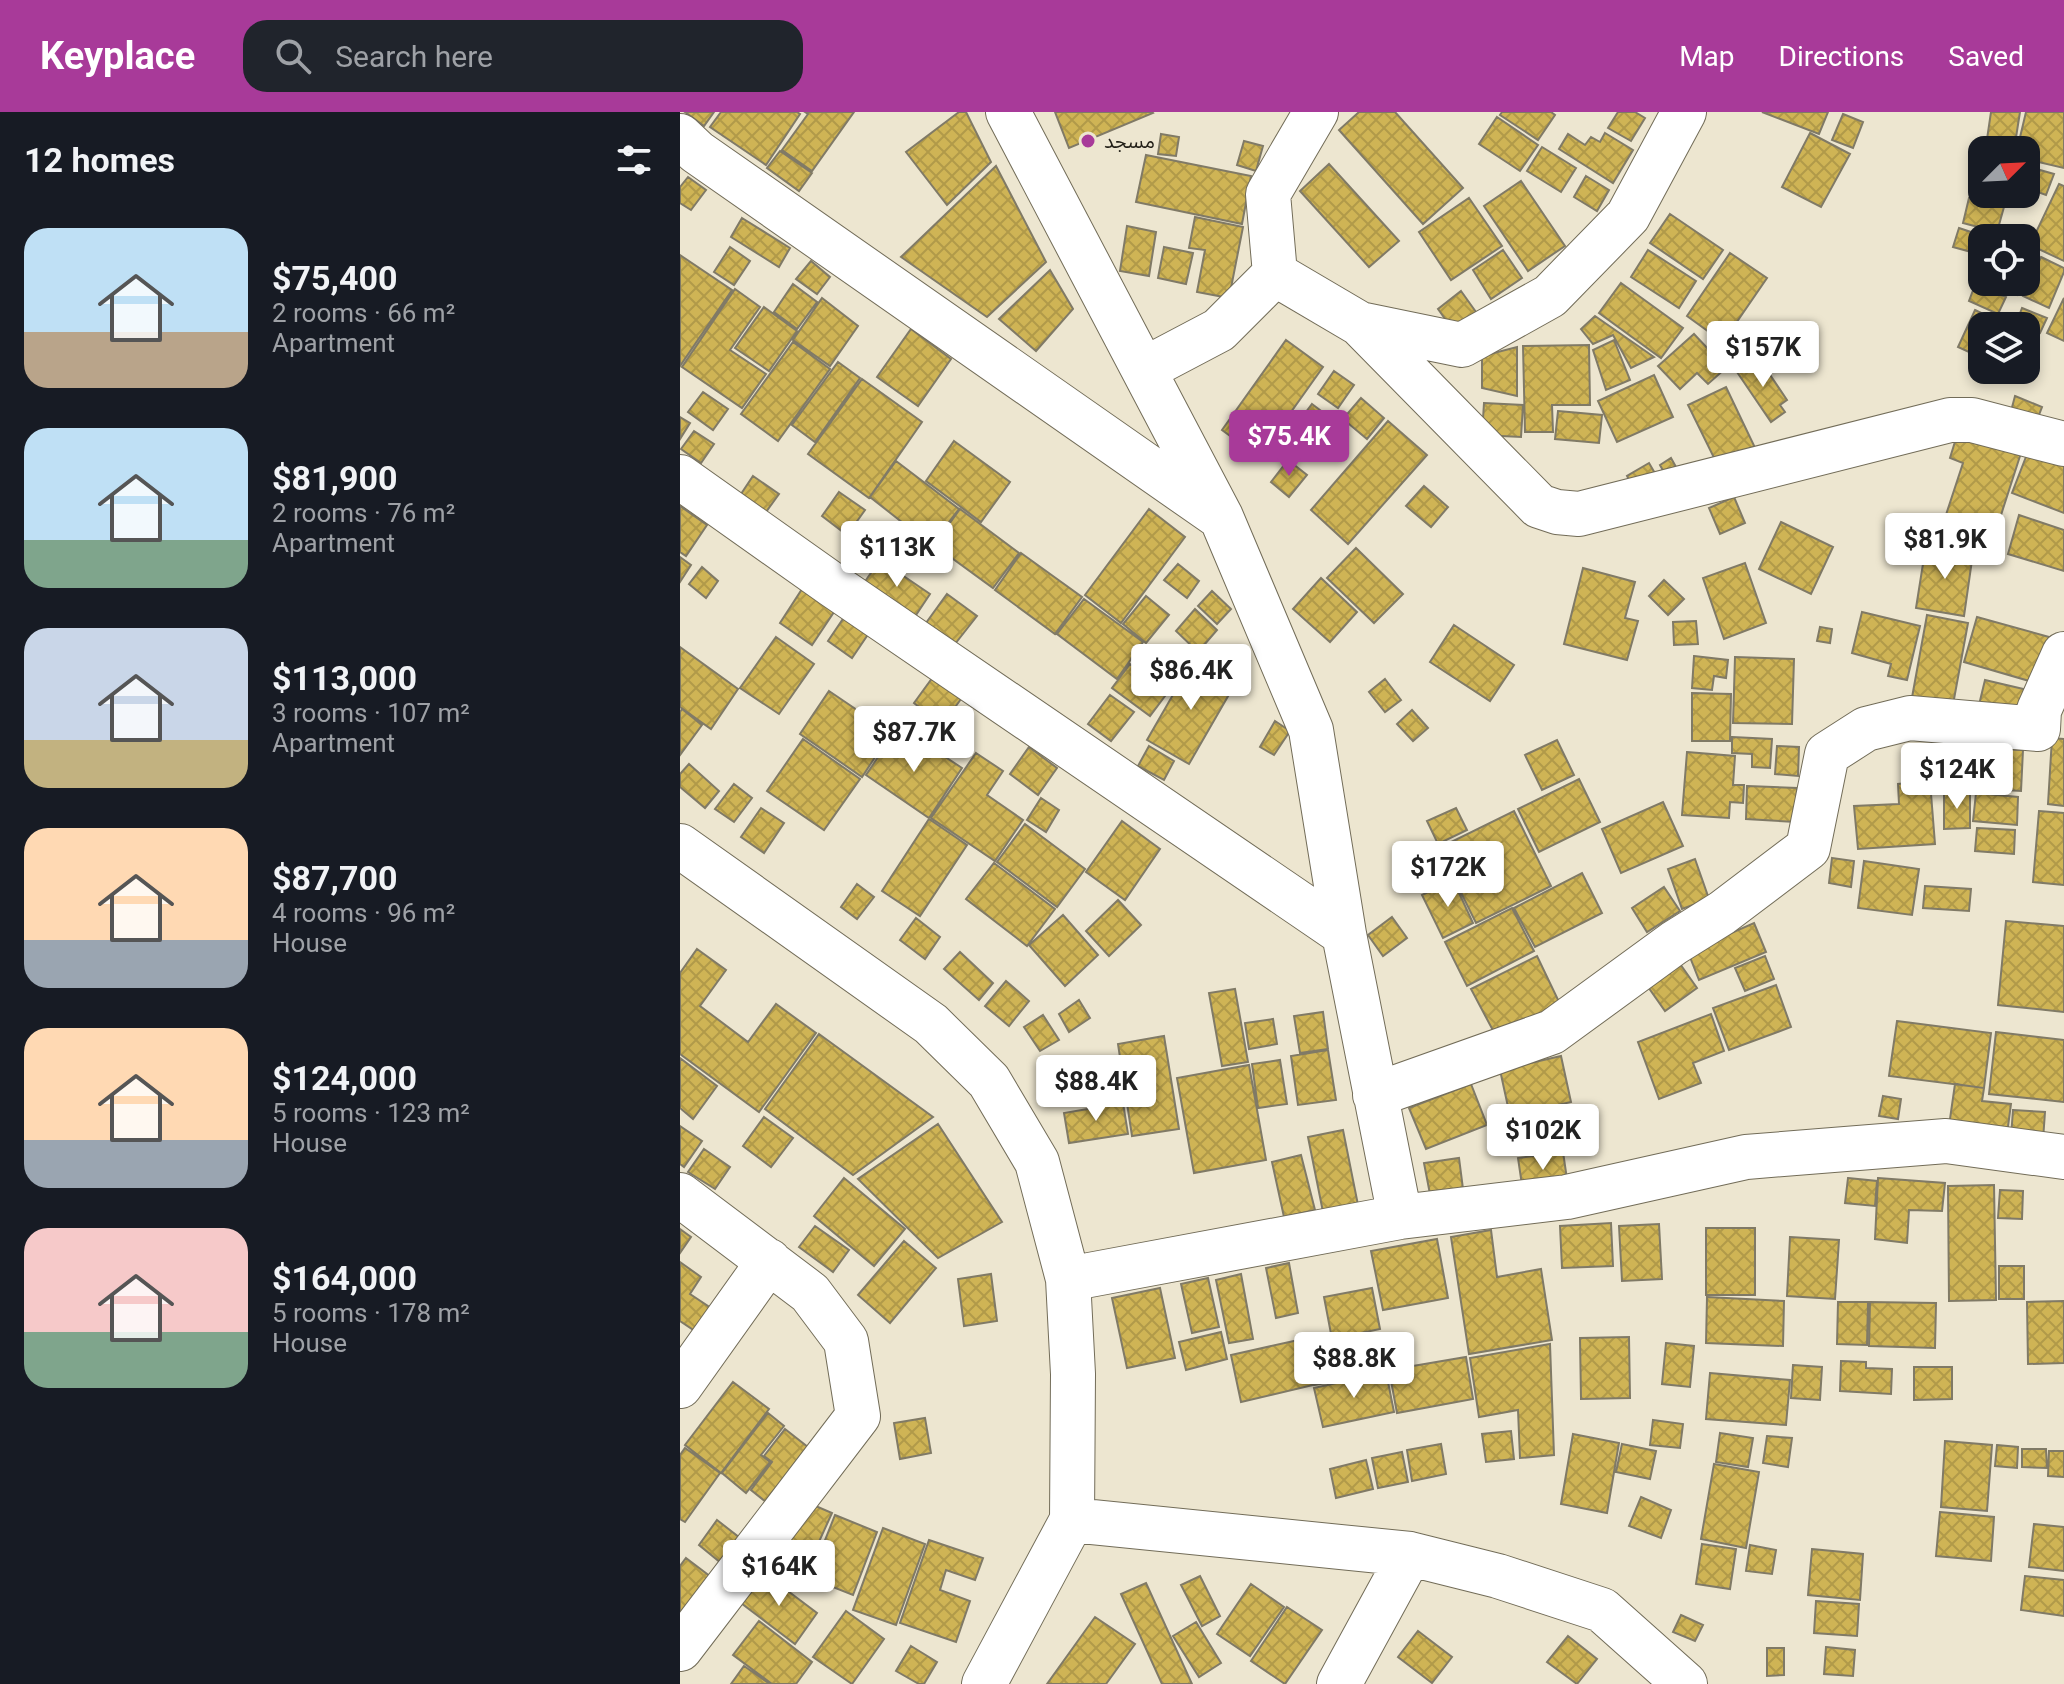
<!DOCTYPE html>
<meta charset="utf-8">
<style>
body{margin:0;font-family:Roboto,"Noto Sans Arabic",sans-serif;background:#20242c;color:#f1f3f6;height:100vh;display:flex;flex-direction:column;font-size:30px;white-space:nowrap}
*{box-sizing:border-box;margin:0}
p{font-size:26px;color:#9ea1a6}
.icon{flex:none;width:44px;height:44px;fill:none;stroke:currentColor;stroke-width:2;stroke-linecap:round;stroke-linejoin:round}
.map{position:relative;flex:1;overflow:hidden}
.panel{display:flex;flex-direction:column;background:#171b24;width:680px}
.panel>*{flex:none}
.needle{width:52px;rotate:66deg}
.controls{position:absolute;left:1288px;top:24px;display:grid;gap:16px}
.controls a{display:grid;place-items:center;width:72px;height:72px;border-radius:16px;background:#171b24;box-shadow:0 4px 12px #0003;font-size:40px}
.price{position:absolute;translate:-50% -68px;padding:0 18px;border-radius:8px;background:#fff;color:#222;font-size:26px;line-height:52px;filter:drop-shadow(0 2px 4px #0008)}
.price::after{content:'';position:absolute;left:50%;top:48px;width:24px;height:18px;margin-left:-12px;background:inherit;clip-path:polygon(0 0,100% 0,50% 100%)}
.price.active{background:#a83a99;color:#fff}
ul{padding:0;list-style:none}
li{display:flex;align-items:center;gap:24px;height:200px;padding:0 24px}
li span{display:grid;place-items:center;flex:none;width:224px;height:160px;border-radius:24px;color:#555}
li>.icon{margin-inline-start:auto}
span .icon{width:96px;height:96px;fill:#fffc;stroke-width:1}
li b{font-size:34px}
h2{display:flex;justify-content:space-between;align-items:center;height:96px;padding:0 24px;font-size:34px}
header{display:flex;align-items:center;gap:48px;box-sizing:border-box;height:112px;padding:0 40px;background:#a83a99;color:#fff}
header strong{font-size:38px}
nav{display:flex;gap:44px;margin-inline-start:auto;font-size:28px}
.search{width:560px;height:72px;background:#20242c;display:flex;align-items:center;gap:20px;box-sizing:border-box;padding:0 28px;border-radius:24px;color:#9ea1a6;font-size:30px}
main{display:flex;flex:1;min-height:0}
.map>svg:first-child{display:block}
.building{fill:url(#building-cross-hatch);stroke:#807a66;stroke-width:2}
.lines{fill:none;stroke-linecap:round;stroke-linejoin:round}
.minor-casing{stroke:#726c58;stroke-width:46}
.minor{stroke:#fff;stroke-width:44}
.poi-dot{fill:#a83a99;stroke:#ede6d0;stroke-width:3}
.labels{text-anchor:middle;stroke-width:6;stroke-linejoin:round;paint-order:stroke}
.poi-label{font-size:20px;fill:#211e16;stroke:#ede6d0;text-anchor:start}
</style>
<header>
<strong>Keyplace</strong>
<div class="search"><svg class="icon" aria-label="search" viewBox="0 0 24 24"><circle cx="10" cy="10" r="6"/><path d="M15 15l6 6"/></svg>Search here</div>
<nav><a>Map</a><a>Directions</a><a>Saved</a></nav>
</header>
<main>
<section class="panel">
<h2>12 homes<svg class="icon" aria-label="filters" viewBox="0 0 24 24"><path d="M4 7h16M4 17h16"/><circle cx="9" cy="7" r="2"/><circle cx="15" cy="17" r="2"/></svg></h2>
<ul>
<li><span style="background:linear-gradient(#bfe0f5 65%,#b9a48a 0)"><svg class="icon" aria-label="home" viewBox="0 0 24 24"><path d="M3 11l9-7 9 7M6 9v11h12V9"/></svg></span><div><b>$75,400</b><p>2 rooms · 66 m²</p><p>Apartment</p></div></li>
<li><span style="background:linear-gradient(#bfe0f5 70%,#7fa58c 0)"><svg class="icon" aria-label="home" viewBox="0 0 24 24"><path d="M3 11l9-7 9 7M6 9v11h12V9"/></svg></span><div><b>$81,900</b><p>2 rooms · 76 m²</p><p>Apartment</p></div></li>
<li><span style="background:linear-gradient(#c9d6e8 70%,#c2b280 0)"><svg class="icon" aria-label="home" viewBox="0 0 24 24"><path d="M3 11l9-7 9 7M6 9v11h12V9"/></svg></span><div><b>$113,000</b><p>3 rooms · 107 m²</p><p>Apartment</p></div></li>
<li><span style="background:linear-gradient(#ffd9b3 70%,#9aa5b1 0)"><svg class="icon" aria-label="home" viewBox="0 0 24 24"><path d="M3 11l9-7 9 7M6 9v11h12V9"/></svg></span><div><b>$87,700</b><p>4 rooms · 96 m²</p><p>House</p></div></li>
<li><span style="background:linear-gradient(#ffd9b3 70%,#9aa5b1 0)"><svg class="icon" aria-label="home" viewBox="0 0 24 24"><path d="M3 11l9-7 9 7M6 9v11h12V9"/></svg></span><div><b>$124,000</b><p>5 rooms · 123 m²</p><p>House</p></div></li>
<li><span style="background:linear-gradient(#f6c9c9 65%,#7fa58c 0)"><svg class="icon" aria-label="home" viewBox="0 0 24 24"><path d="M3 11l9-7 9 7M6 9v11h12V9"/></svg></span><div><b>$164,000</b><p>5 rooms · 178 m²</p><p>House</p></div></li>
</ul>
</section>
<div class="map">
<svg width="1384" height="1572" viewBox="0 0 1384 1572">
<defs>
<pattern id="building-cross-hatch" width="8" height="8" patternUnits="userSpaceOnUse" patternTransform="scale(2)"><rect width="8" height="8" fill="#cfb455"/><path d="M0 0l8 8M0 8l8-8" fill="none" stroke="#b19a49"/></pattern>
</defs>
<rect width="100%" height="100%" fill="#ede6d0"/>
<path class="building" d="M5 0H34L24 14Z
M41 0H117L120 2 86 53 30 15Z
M125 0H174L132 59 102 38 128 2Z
M279 0H286L311 50 267 93 226 40Z
M375 0H472L473 1 389 36Z
M679 0H715L783 76 743 112 659 18Z
M822 0H871L875 3 858 28 820 3Z
M938 0H955L965 6 951 29 928 16Z
M1082 0H1148L1139 22Z
M1311 0H1340L1334 38 1306 34Z
M1346 0H1384V56L1346 47V38H1337Z
M1163 2 1183 10 1173 36 1152 28Z
M817 5 858 33 840 59 799 32Z
M925 21 953 38 933 71 879 37 888 22 905 33 911 25 920 30Z
M1130 21 1170 42 1141 95 1102 75Z
M481 22 499 25 496 44 478 42Z
M564 29 583 34 576 59 557 53Z
M862 35 896 56 881 80 847 59Z
M100 39 132 61 119 79 87 56Z
M466 43 571 64 562 112 456 90Z
M649 52 719 129 689 155 620 79Z
M316 54 366 150 307 205 221 145Z
M1360 58 1374 62 1366 83 1352 78Z
M906 64 929 78 917 99 894 85Z
M8 65 26 78 11 98 0 91V75Z
M841 69 885 134 848 159 804 94Z
M1379 72 1384 74V149L1350 133Z
M789 86 822 134 771 168 739 120Z
M1289 86 1324 95 1317 120 1283 111Z
M990 102 1043 138 1023 167 970 131Z
M515 105 563 115 549 186 517 180 525 138 509 136Z
M62 106 110 136 99 155 51 125Z
M447 114 476 120 469 164 440 159Z
M1279 116 1309 126H1302V143L1273 135Z
M50 135 70 149 54 173 34 160Z
M484 135 513 141 506 172 478 166Z
M823 138 842 166 811 187 793 158Z
M968 138 1016 169 999 196 951 165Z
M1346 140 1355 144 1346 164Z
M1050 141 1087 166 1043 230 1007 204Z
M0 143 52 178 0 254Z
M1361 145 1384 156V160L1369 196 1343 184Z
M131 149 150 165 137 182 116 167Z
M370 158 393 197 356 239 319 207Z
M1308 170H1343L1337 183Z
M941 171 1003 216 981 246 919 201Z
M113 172 137 190 117 217 94 200Z
M1295 173 1326 185 1318 202 1289 189Z
M55 177 80 195 50 238 86 262 62 296 2 255Z
M781 179 796 200 773 218 758 197Z
M142 186 178 214 150 254 113 228Z
M1384 186V229L1367 221Z
M84 195 117 219 89 259 55 236Z
M1342 196 1367 206 1360 221 1336 212Z
M1295 198 1322 211 1321 214H1302V246L1278 235Z
M915 204 974 245 951 256 933 223 913 232 901 217Z
M231 217 271 247 238 294 197 265Z
M1014 222 1046 256 1028 272 1017 261 1000 277 978 254Z
M1067 225 1075 238 1050 252 1043 239Z
M606 228 643 255 579 345 542 318Z
M934 228 950 268 926 278 913 238Z
M113 230 150 257 98 329 61 302Z
M909 233 910 293H872L873 320H845L843 234Z
M837 235V284L802 276V244Z
M1078 245 1107 288 1100 293 1105 300 1091 310 1057 260Z
M158 250 180 266 135 330 112 313Z
M654 259 674 273 658 296 638 282Z
M974 263 993 305 937 330 918 289Z
M182 267 242 310 189 386 128 342Z
M1046 275 1078 342 1041 360 1008 293Z
M23 280 48 297 33 318 8 300Z
M1335 284 1362 295 1357 308 1331 299Z
M681 286 704 306 687 327 663 307Z
M804 291 843 293 841 325 802 323Z
M632 292 653 308 627 339 608 324Z
M878 299 922 303 919 331 875 327Z
M0 305 10 311 0 327Z
M708 309 747 343 668 432 631 398Z
M14 319 34 332 21 351 1 337Z
M1278 320 1341 341 1311 434 1261 418 1283 351 1270 346Z
M274 329 330 370 301 410 246 369Z
M1349 337 1384 352V401L1332 381Z
M991 346 1001 364 990 371 980 353Z
M608 348 627 363 609 385 591 370Z
M216 349 279 397 251 433 190 385Z
M969 351 980 370 957 383 947 364Z
M73 364 99 382 86 400 61 382Z
M744 374 768 395 751 415 726 394Z
M159 380 185 398 167 423 142 404Z
M1054 385 1065 411 1040 422 1029 396Z
M0 394 27 413 6 444 0 440Z
M280 397 339 441 313 476 254 433Z
M469 397 505 425 441 511 405 483Z
M1339 403 1384 418V459L1328 442Z
M1101 410 1153 435 1131 482 1079 457Z
M1246 433 1293 441 1284 504 1236 496Z
M676 436 723 482 694 511 647 466Z
M341 441 402 485 375 522 315 478Z
M0 445 11 453 0 470Z
M200 448 250 482 234 506 184 471Z
M1065 451 1086 511 1044 527 1023 466Z
M498 452 519 469 507 486 484 468Z
M22 455 38 469 26 486 9 472Z
M903 456 955 470 945 506 958 509 947 548 884 532Z
M641 466 677 500 650 530 613 497Z
M984 468 1004 487 988 503 969 484Z
M124 474 156 497 132 533 100 511Z
M532 479 551 497 537 512 518 494Z
M267 482 297 504 275 532 246 511Z
M466 484 489 503 466 531 443 512Z
M404 487 463 530 437 567 377 522Z
M515 497 537 518 518 540 496 519Z
M1182 500 1240 514 1227 568 1208 564 1211 552 1172 541Z
M167 501 191 518 172 546 148 529Z
M1247 503 1288 511 1272 598 1231 591Z
M1297 505 1369 525 1356 571 1284 550Z
M1016 509 1018 532 994 533 993 510Z
M774 513 834 553 810 589 750 550Z
M1140 515 1152 517 1150 531 1137 529Z
M96 525 134 552 99 602 60 576Z
M0 535 58 577 31 617 0 595Z
M1014 544 1048 548 1046 566 1034 564 1032 578 1012 576Z
M1055 545 1114 547 1112 612 1053 611Z
M513 548 555 572 509 652 467 628Z
M450 552 488 580 470 604 432 576Z
M253 565 281 587 262 613 234 591Z
M705 567 721 588 705 600 689 580Z
M1305 568 1352 579 1345 608 1298 597Z
M149 579 211 621 182 665 120 622Z
M1012 581 1051 582 1050 629H1012Z
M430 583 454 600 431 629 408 612Z
M2 597 22 613 0 643V600Z
M732 598 748 616 733 629 717 612Z
M595 609 610 619 594 643 580 635Z
M213 623 239 640 244 631 282 656 249 706 186 663Z
M1052 625 1092 627 1090 656 1072 655V642L1052 641Z
M1372 626 1384 627V694L1368 692Z
M123 627 180 667 144 718 87 679Z
M877 628 894 663 862 678 845 643Z
M469 634 494 649 484 668 458 654Z
M1097 634 1119 635 1118 664 1095 662Z
M349 635 377 656 358 683 330 662Z
M1309 637 1343 638 1341 679 1307 677Z
M1007 640 1055 644 1053 673H1064L1063 691 1050 690 1049 706 1002 703Z
M296 641 323 659 307 683 343 708 315 749 251 706Z
M9 652 39 679 25 696 0 675V662Z
M899 667 920 710 859 740 838 697Z
M1250 669 1255 732 1178 737 1174 694 1219 692 1218 672Z
M54 672 72 686 54 710 35 697Z
M1067 674 1117 676 1115 710 1066 707Z
M1290 681V716L1264 717V682Z
M1296 681 1338 685 1337 713 1293 709Z
M361 686 379 698 366 720 347 708Z
M983 690 1003 734 941 761 922 717Z
M81 696 104 711 84 741 61 725Z
M776 696 787 718 758 732 747 709Z
M834 699 871 774 796 811 759 736Z
M1359 699 1384 701V773L1353 770Z
M249 707 287 733 240 804 202 779Z
M442 709 480 737 445 788 406 760Z
M345 712 405 757 377 795 317 750Z
M1297 716 1335 718 1334 742 1295 739Z
M1152 746 1174 749 1171 775 1149 771Z
M1015 747 1029 787 1002 797 988 757Z
M1184 749 1239 757 1232 803 1178 796Z
M314 751 375 797 347 834 286 787Z
M902 761 922 801 855 835 834 796Z
M773 768 793 811 763 826 742 783Z
M177 772 194 785 177 807 161 795Z
M1245 774 1291 777 1289 799 1243 796Z
M984 775 1000 799 967 820 952 796Z
M438 788 461 813 429 844 406 819Z
M832 796 854 839 787 874 765 830Z
M383 803 418 843 385 874 349 833Z
M712 805 727 826 703 844 688 823Z
M236 806 260 825 245 847 220 828Z
M1326 809 1384 814V900L1318 893Z
M1074 811 1086 840 1019 868 1008 840Z
M17 837 46 858 20 894 68 930 96 892 136 921 79 1000 0 942V861Z
M280 840 313 871 299 888 264 857Z
M857 844 881 894 817 926 791 877Z
M1085 844 1094 867 1065 879 1055 856Z
M998 849 1017 876 985 899 966 872Z
M326 869 349 889 329 914 305 894Z
M1096 873 1111 915 1049 938 1033 896Z
M555 877 568 950 542 954 529 881Z
M399 888 410 906 389 920 379 902Z
M643 900 648 937 620 941 614 904Z
M1031 902 1044 939 1013 951 1021 971 979 987 958 930Z
M363 903 379 928 360 939 344 915Z
M593 907 597 932 569 937 565 911Z
M1217 909 1311 921 1304 976 1209 964Z
M1316 920 1384 928V990L1309 982Z
M139 922 253 1005 173 1063 85 997Z
M484 924 499 1017 452 1024 438 932Z
M648 938 656 988 618 993 611 944Z
M881 944 891 990 830 1004 820 958Z
M0 946 37 974 13 1007 0 996Z
M600 948 607 992 578 996 572 952Z
M569 953 586 1048 514 1061 497 966Z
M791 972 807 1013 746 1037 729 996Z
M1275 972 1304 976 1302 989 1331 992 1327 1022 1269 1014Z
M1203 984 1221 987 1218 1007 1199 1004Z
M443 991 448 1022 389 1031 384 1001Z
M1333 998 1365 1000 1363 1028 1331 1025Z
M84 1005 113 1026 91 1055 63 1034Z
M258 1012 322 1110 258 1146 178 1067Z
M0 1014 22 1029 4 1055 0 1052Z
M663 1018 678 1093 643 1100 628 1025Z
M24 1037 50 1055 35 1077 8 1060Z
M883 1040 888 1074 843 1080 838 1046Z
M621 1043 635 1098 604 1105 592 1050Z
M779 1046 783 1077 750 1082 744 1051Z
M164 1066 225 1117 194 1154 134 1104Z
M1168 1066 1197 1069 1195 1094 1165 1091Z
M1198 1066 1265 1071 1262 1099 1229 1098 1227 1131 1195 1127Z
M1314 1073 1316 1188 1269 1189 1268 1074Z
M1320 1078 1343 1079 1342 1107 1318 1106Z
M931 1111 933 1154 882 1156 880 1114Z
M979 1112 982 1167 942 1169 939 1114Z
M135 1114 169 1138 153 1160 119 1135Z
M1026 1116H1075V1183H1026Z
M0 1117 11 1125 0 1141Z
M811 1118 817 1165 861 1157 872 1228 789 1242 771 1125Z
M1110 1125 1159 1128 1155 1187 1107 1184Z
M757 1127 768 1186 703 1198 691 1139Z
M224 1129 256 1156 210 1211 178 1183Z
M0 1150 21 1165 10 1182 34 1198 18 1221 0 1209Z
M609 1151 618 1201 596 1206 586 1156Z
M1319 1154H1344V1187H1319Z
M311 1162 317 1209 284 1214 278 1167Z
M561 1162 573 1227 549 1231 536 1168Z
M528 1166 539 1215 512 1221 501 1172Z
M480 1176 495 1246 447 1256 432 1186Z
M692 1176 700 1217 652 1227 644 1185Z
M1027 1185 1104 1189 1103 1234 1026 1231Z
M1384 1189V1251L1348 1252 1347 1190Z
M1158 1190H1188L1187 1233 1157 1232Z
M1190 1190 1256 1191 1255 1236 1189 1234Z
M541 1220 547 1247 506 1258 499 1230Z
M949 1225 950 1286 901 1287 900 1226Z
M623 1227 633 1273 561 1290 551 1243Z
M649 1230 658 1269 634 1273 627 1234Z
M986 1231 1014 1234 1010 1275 982 1272Z
M870 1232 874 1343 840 1346 838 1298 799 1305 790 1246Z
M786 1245 793 1287 717 1301 709 1258Z
M1161 1249 1186 1250V1256L1212 1257 1211 1282 1160 1279Z
M1113 1253 1142 1255 1140 1288 1111 1286Z
M1234 1255H1272V1287L1234 1288Z
M706 1260 714 1300 643 1315 634 1276Z
M1030 1261 1110 1268 1106 1313 1026 1307Z
M53 1270 89 1297 41 1361 5 1333Z
M88 1301 104 1314 81 1343 90 1350 66 1381 42 1361Z
M245 1306 251 1341 220 1347 214 1311Z
M973 1308 1003 1312 1000 1336 970 1333Z
M105 1317 138 1343 96 1398 71 1378 92 1350 84 1344Z
M831 1319 834 1347 806 1350 802 1322Z
M1040 1321 1073 1326 1068 1355 1036 1350Z
M893 1322 939 1331 927 1401 881 1392Z
M1087 1324 1112 1326 1108 1355 1083 1351Z
M1265 1329 1312 1333 1307 1399 1261 1395Z
M761 1332 766 1362 732 1369 727 1338Z
M942 1332 976 1339 970 1367 936 1360Z
M1317 1333 1338 1335 1337 1356 1315 1354Z
M5 1336 40 1361 5 1410 0 1407V1343Z
M1342 1337H1366L1367 1356 1342 1355Z
M1369 1339H1384V1365L1368 1364Z
M722 1340 728 1370 698 1376 692 1346Z
M686 1348 693 1377 656 1386 650 1357Z
M1034 1352 1079 1360 1066 1436 1021 1427Z
M961 1385 991 1398 981 1426 949 1414Z
M124 1389 152 1401 133 1443 106 1431Z
M1260 1400 1314 1405 1311 1449 1256 1444Z
M155 1403 197 1420 173 1483 130 1466Z
M37 1408 60 1426 41 1451 19 1433Z
M1354 1412 1384 1415V1459L1349 1455Z
M203 1416 245 1432 216 1513 173 1498Z
M249 1428 303 1446 295 1468 266 1458 260 1478 290 1489 276 1530 220 1511Z
M1022 1432 1056 1437 1050 1477 1016 1472Z
M1070 1433 1096 1438 1092 1462 1066 1459Z
M1132 1437 1183 1442 1180 1488 1128 1483Z
M6 1446 31 1465 0 1507V1454Z
M84 1461 137 1501 115 1532 61 1491Z
M520 1464 540 1504 522 1514 501 1473Z
M1345 1464 1384 1468V1504L1341 1498Z
M466 1471 512 1572H482L441 1482Z
M571 1472 604 1495 570 1544 537 1522Z
M1136 1489 1179 1492 1177 1524 1134 1521Z
M607 1495 642 1518 605 1572 571 1549Z
M166 1499 204 1527 172 1572 133 1545Z
M1001 1503 1023 1513 1015 1529 993 1520Z
M415 1505 455 1532 426 1572H367Z
M79 1509 132 1550 116 1572H92L53 1543Z
M516 1510 541 1551 519 1565 493 1524Z
M738 1519 772 1545 752 1571 718 1545Z
M888 1524 917 1547 897 1572 867 1550Z
M231 1534 257 1550 244 1572H239L216 1559Z
M1146 1535 1175 1538 1173 1564 1144 1562Z
M1087 1536H1104V1563L1087 1564Z
M64 1554 90 1572H51Z"/>
<g class="lines">
<g class="minor-casing">
<path id="minor" d="M328 0 541 405 631 618 664 822 720 1105
M0 24 17 40 537 403
M595 162 680 212 782 233 870 184 948 104 1004 0
M680 212 859 394 877 400 899 402 1270 308H1292L1384 332
M465 257 539 218 595 162 588 82 636 0
M0 365 154 474 664 822
M0 734 251 912 309 969 357 1050 388 1167 393 1262 392 1408 304 1572
M695 983 872 920 994 831 1042 801 1128 736 1147 642 1186 617 1230 606 1358 617 1359 598 1384 542
M0 1083 130 1181 166 1229 178 1304 0 1537
M388 1167 720 1105 887 1085 1066 1045 1266 1029 1384 1045
M0 1274 89 1149
M392 1408 730 1442 818 1464 922 1498 1005 1572
M659 1572 730 1442"/>
</g>
<use href="#minor" class="minor"/>
</g>
<circle class="poi-dot" cx="408" cy="29" r="8"/>
<g class="labels">
<g class="poi-label">
<text x="424" y="36">مسجد</text>
</g>
</g>
</svg>
<div class="controls">
<a><svg class="needle" viewBox="-14 -14 28 28"><path d="M0-13l5 13h-10z" fill="#e53935"/><path d="M0 13l5-13h-10z" fill="#9ea1a6"/></svg></a>
<a><svg class="icon" aria-label="locate" viewBox="0 0 24 24"><circle cx="12" cy="12" r="6"/><path d="M12 2v4M12 18v4M2 12h4M18 12h4"/></svg></a>
<a><svg class="icon" aria-label="layers" viewBox="0 0 24 24"><path d="M12 4l9 5-9 5-9-5zM3 14l9 5 9-5"/></svg></a>
</div>
<b class="price" style="left:1083px;top:277px">$157K</b>
<b class="price active" style="left:609px;top:366px">$75.4K</b>
<b class="price" style="left:1265px;top:469px">$81.9K</b>
<b class="price" style="left:217px;top:477px">$113K</b>
<b class="price" style="left:511px;top:600px">$86.4K</b>
<b class="price" style="left:234px;top:662px">$87.7K</b>
<b class="price" style="left:1277px;top:699px">$124K</b>
<b class="price" style="left:768px;top:797px">$172K</b>
<b class="price" style="left:416px;top:1011px">$88.4K</b>
<b class="price" style="left:863px;top:1060px">$102K</b>
<b class="price" style="left:674px;top:1288px">$88.8K</b>
<b class="price" style="left:99px;top:1496px">$164K</b>
</div>
</main>
